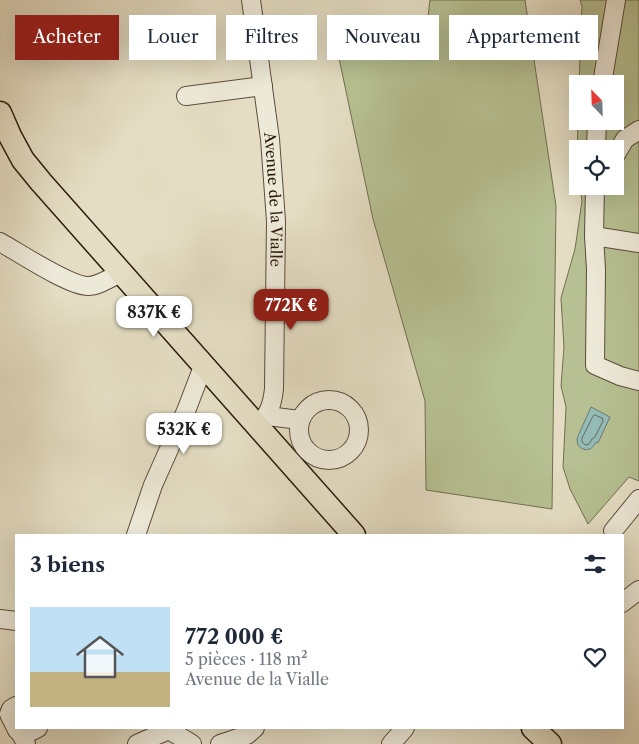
<!DOCTYPE html>
<html lang="fr">
<meta charset="utf-8">
<style>
body{margin:0;font-family:"Libre Caslon Text",serif;background:#f6f6f7;color:#1f2937;height:100vh;display:flex;flex-direction:column;font-size:19px;white-space:nowrap}
*{box-sizing:border-box;margin:0}
p{font-size:16px;color:#747a83}
.icon{flex:none;width:28px;height:28px;fill:none;stroke:currentColor;stroke-width:2;stroke-linecap:round;stroke-linejoin:round}
.map{position:relative;flex:1;overflow:hidden}
.side{position:absolute;left:15px;top:534px;width:609px;height:195px;display:flex;flex-direction:column;background:#fff;border-radius:0px;box-shadow:0 5px 20px #0002}
.side>*{flex:none}
.hud{position:absolute;left:15px;top:15px;width:610px;height:45px;display:flex;gap:10px}
.needle{width:32px;rotate:337deg}
.fabs{position:absolute;left:569px;top:75px;display:grid;gap:10px}
.fabs a{display:grid;place-items:center;width:55px;height:55px;border-radius:0px;background:#fff;box-shadow:0 5px 20px #0002;font-size:25px}
.price{position:absolute;translate:-50% -42px;padding:0 11px;border-radius:10px;background:#fff;color:#222;font-size:16px;line-height:32px;filter:drop-shadow(0 1px 2px #0008)}
.price::after{content:'';position:absolute;left:50%;top:30px;width:15px;height:11px;margin-left:-8px;background:inherit;clip-path:polygon(0 0,100% 0,50% 100%)}
.price.active{background:#8f2418;color:#fff}
ul{padding:0;list-style:none}
li{display:flex;align-items:center;gap:15px;height:125px;padding:0 15px}
li+li{border-top:1px solid #e0e1e3}
li span{display:grid;place-items:center;flex:none;width:140px;height:100px;border-radius:0px;color:#555}
li>.icon{margin-inline-start:auto}
span .icon{width:60px;height:60px;fill:#fffc;stroke-width:1}
li b{font-size:21px}
h2{display:flex;justify-content:space-between;align-items:center;height:60px;padding:0 15px;font-size:21px}
.pill{padding:0 18px;border-radius:0px;background:#fff;box-shadow:0 5px 20px #0002;font-size:18px;line-height:45px}
.pill.active{background:#8f2418;color:#fff}
.map>svg:first-child{display:block}
.green{fill:#b6c092;stroke:#726e50}
.water{fill:#95bbb6;stroke:#6b7b73}
.lines{fill:none;stroke-linecap:round;stroke-linejoin:round}
.shore{stroke:#616c62;stroke-width:1}
.minor-casing{stroke:#5b4c3b;stroke-width:20}
.major-casing{stroke:#2d1c0e;stroke-width:25}
.minor{stroke:#ede9d8;stroke-width:18}
.major{stroke:#e4ddc3;stroke-width:22}
.labels{text-anchor:middle;stroke-width:4;stroke-linejoin:round;paint-order:stroke}
.street-label{font-size:15px;fill:#2d1c0e;stroke:#ede9d8}
</style>
<div class="map">
<svg width="639" height="744" viewBox="0 0 639 744">
<rect width="100%" height="100%" fill="#e4ddc3"/>
<filter id="stains"><feTurbulence type="fractalNoise" baseFrequency=".004" numOctaves="4"/><feColorMatrix values="0 0 0 0 .2 0 0 0 0 .09 0 0 0 0 .02 0 0 0 .5 -.17"/></filter>
<radialGradient id="worn" r=".72"><stop offset=".6" stop-color="#630" stop-opacity="0"/><stop offset="1" stop-color="#630" stop-opacity=".3"/></radialGradient>
<path class="green" d="M430 0H525L556 206 552 509 426 490 425 401 373 219 332 25 428 17Z
M580 0H639V481L629 477 588 524 570 489 563 467 566 407 561 386 564 347 561 298 575 249 582 201 580 186H615V149H578L577 163V159L578 121H615V84H579L582 6Z"/>
<path class="water" d="M591 407 610 417 598 443 596 442C592 451 584 452 578 445L577 439 578 436Z"/>
<g class="lines">
<path class="shore" d="M595 415 602 418 603 421 595 437 592 439 589 444 585 445 582 442V438L593 416Z"/>
<g class="minor-casing">
<g id="minor">
<path id="s1" d="M251 0 270 139 276 221 274 389C272 406 269 413 258 426"/>
<path d="M602 84 616 0"/>
<path d="M186 96 263 86"/>
<path d="M596 149 597 121"/>
<path d="M615 156 625 139 639 130"/>
<path d="M595 186 594 236 596 269 595 365 620 376 639 381"/>
<path d="M594 236 639 243"/>
<path d="M0 242C18 252 69 286 88 286 99 286 111 277 121 273"/>
<circle cx="329" cy="430" r="30"/>
<path d="M267 416 300 420"/>
<path d="M613 531 639 499"/>
<path d="M136 535 153 485 186 411 204 364"/>
<path d="M622 603 639 590"/>
<path d="M0 619 16 621"/>
<path d="M16 706 11 709 9 714 17 730 21 734 26 744"/>
<path d="M169 730 192 744"/>
<path d="M21 734 28 733 38 728"/>
<path d="M137 744 173 728"/>
<path d="M220 744 247 735 255 728"/>
<path d="M391 744 405 728"/>
</g>
</g>
<g class="major-casing">
<path id="major" d="M0 113 10 136 23 160 41 182 354 535
M533 728 550 744"/>
</g>
<use href="#minor" class="minor"/>
<use href="#major" class="major"/>
</g>
<g class="labels">
<g class="street-label">
<text dy="5" stroke="none"><textPath href="#s1" startOffset="201">Avenue de la Vialle</textPath></text>
</g>
</g>
<rect width="100%" height="100%" filter="url(#stains)"/>
<rect width="100%" height="100%" fill="url(#worn)"/>
</svg>
<div class="fabs">
<a><svg class="needle" viewBox="-14 -14 28 28"><path d="M0-13l5 13h-10z" fill="#e53935"/><path d="M0 13l5-13h-10z" fill="#747a83"/></svg></a>
<a><svg class="icon" aria-label="locate" viewBox="0 0 24 24"><circle cx="12" cy="12" r="6"/><path d="M12 2v4M12 18v4M2 12h4M18 12h4"/></svg></a>
</div>
<b class="price active" style="left:291px;top:331px">772K €</b>
<b class="price" style="left:154px;top:338px">837K €</b>
<b class="price" style="left:184px;top:455px">532K €</b>
<div class="hud">
<a class="pill active">Acheter</a>
<a class="pill">Louer</a>
<a class="pill">Filtres</a>
<a class="pill">Nouveau</a>
<a class="pill">Appartement</a>
</div>
<section class="side">
<h2>3 biens<svg class="icon" aria-label="filters" viewBox="0 0 24 24"><path d="M4 7h16M4 17h16"/><circle cx="9" cy="7" r="2"/><circle cx="15" cy="17" r="2"/></svg></h2>
<ul>
<li><span style="background:linear-gradient(#bfe0f5 65%,#c2b280 0)"><svg class="icon" aria-label="home" viewBox="0 0 24 24"><path d="M3 11l9-7 9 7M6 9v11h12V9"/></svg></span><div><b>772 000 €</b><p>5 pièces · 118 m²</p><p>Avenue de la Vialle</p></div><svg class="icon" aria-label="heart" viewBox="0 0 24 24"><path d="M12 20l-8-8c-3-5 5-10 8-4 3-6 11-1 8 4z"/></svg></li>
</ul>
</section>
</div>
